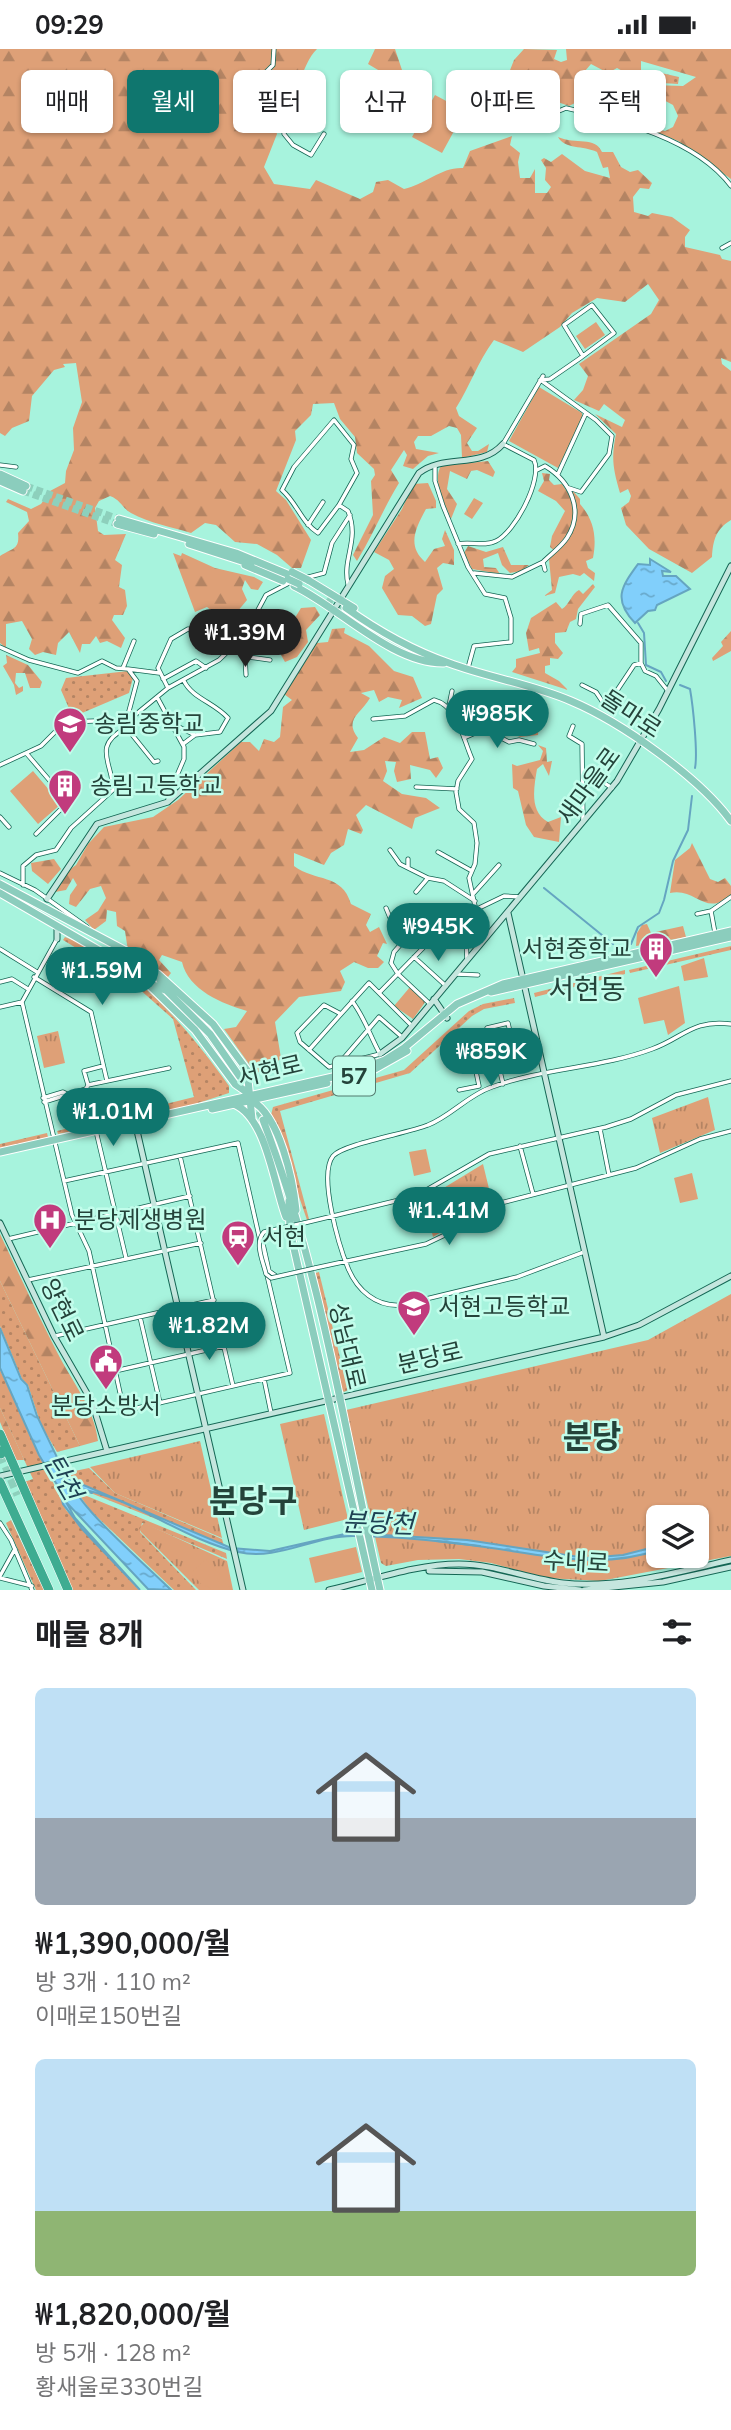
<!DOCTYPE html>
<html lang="ko">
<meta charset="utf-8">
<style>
body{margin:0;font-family:Mulish,"Noto Sans KR",sans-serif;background:#f6f6f6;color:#202124;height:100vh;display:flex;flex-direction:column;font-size:26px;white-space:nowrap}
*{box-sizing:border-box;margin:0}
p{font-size:23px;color:#757577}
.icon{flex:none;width:38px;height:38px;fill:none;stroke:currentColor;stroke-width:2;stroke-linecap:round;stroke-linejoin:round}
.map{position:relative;height:1541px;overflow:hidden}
.sheet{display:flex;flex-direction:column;background:#fff;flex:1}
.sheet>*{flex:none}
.guide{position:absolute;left:21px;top:21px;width:690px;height:63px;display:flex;gap:14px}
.fabs{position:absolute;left:646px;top:1456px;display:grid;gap:14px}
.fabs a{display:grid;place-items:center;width:63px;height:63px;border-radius:10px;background:#fff;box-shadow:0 2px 5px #0004;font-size:35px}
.price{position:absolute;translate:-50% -60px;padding:0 16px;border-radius:24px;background:#0f766e;color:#fff;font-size:23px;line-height:46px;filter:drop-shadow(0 2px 4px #0008)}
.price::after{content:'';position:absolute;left:50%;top:42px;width:21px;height:16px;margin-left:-10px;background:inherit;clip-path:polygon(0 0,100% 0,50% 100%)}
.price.active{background:#222;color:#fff}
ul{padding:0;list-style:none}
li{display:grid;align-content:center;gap:14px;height:371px;padding:0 35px}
li span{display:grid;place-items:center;height:217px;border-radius:10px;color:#555}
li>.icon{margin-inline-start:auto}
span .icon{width:126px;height:126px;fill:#fffc;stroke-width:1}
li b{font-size:30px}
h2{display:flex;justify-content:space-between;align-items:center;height:84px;padding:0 35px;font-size:30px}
.tag{padding:0 24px;border-radius:10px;background:#fff;box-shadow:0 2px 5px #0004;font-size:24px;line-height:63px}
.tag.active{background:#0f766e;color:#fff}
.status{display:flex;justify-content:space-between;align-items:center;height:49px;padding:0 35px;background:#fff;direction:ltr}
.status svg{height:19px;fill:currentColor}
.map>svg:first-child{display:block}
.grass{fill:url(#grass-dots)}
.forest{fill:url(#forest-firs)}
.park{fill:url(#park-tufts);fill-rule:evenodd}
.pitch{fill:#dea077}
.water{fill:url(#water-ripples);stroke:#65a5c1;stroke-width:2}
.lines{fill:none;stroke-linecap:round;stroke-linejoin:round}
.stream{stroke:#65a5c1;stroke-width:2}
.primary-tunnel{stroke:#8dd0bc;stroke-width:7;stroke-dasharray:7 3.5;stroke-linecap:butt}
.highway-tunnel{stroke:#8dd0bc;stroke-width:9;stroke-dasharray:9 4.5;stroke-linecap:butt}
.street-casing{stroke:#146654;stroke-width:5}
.secondary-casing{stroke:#146654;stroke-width:7}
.primary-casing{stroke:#fff;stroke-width:9}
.highway-casing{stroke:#fff;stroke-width:10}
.street{stroke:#fff;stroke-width:3.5}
.secondary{stroke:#c5e6de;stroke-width:5}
.primary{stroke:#8bcdbd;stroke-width:7}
.highway{stroke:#3eac91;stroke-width:9}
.street-bridge-casing{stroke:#146654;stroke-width:5;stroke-linecap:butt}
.primary-bridge-casing{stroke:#fff;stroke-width:9;stroke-linecap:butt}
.street-bridge{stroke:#fff;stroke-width:3.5}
.primary-bridge{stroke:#8bcdbd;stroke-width:7}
.labels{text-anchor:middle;stroke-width:5;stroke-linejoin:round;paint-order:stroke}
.shield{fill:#c2fdeb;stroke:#537b6f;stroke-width:2}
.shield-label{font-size:23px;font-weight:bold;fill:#24433a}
.street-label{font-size:24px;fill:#24433a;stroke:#c2fdeb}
.poi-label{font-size:24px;fill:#24433a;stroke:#c2fdeb;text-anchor:start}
.water-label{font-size:26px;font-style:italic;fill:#1e4153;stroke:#c2fdeb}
.quarter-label{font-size:28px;fill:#24433a;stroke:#c2fdeb}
.district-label{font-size:32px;font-weight:bold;fill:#24433a;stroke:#c2fdeb}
</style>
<div class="status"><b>09:29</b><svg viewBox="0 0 49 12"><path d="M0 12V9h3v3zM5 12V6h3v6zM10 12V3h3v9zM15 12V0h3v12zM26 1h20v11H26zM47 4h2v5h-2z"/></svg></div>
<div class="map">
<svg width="731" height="1541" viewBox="0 0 731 1541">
<defs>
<pattern id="grass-dots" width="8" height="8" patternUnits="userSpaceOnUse" patternTransform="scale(1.75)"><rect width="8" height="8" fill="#dea077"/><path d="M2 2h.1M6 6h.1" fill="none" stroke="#b48463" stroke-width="1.8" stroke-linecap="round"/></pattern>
<pattern id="forest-firs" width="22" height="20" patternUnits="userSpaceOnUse" patternTransform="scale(1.75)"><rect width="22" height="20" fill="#dea077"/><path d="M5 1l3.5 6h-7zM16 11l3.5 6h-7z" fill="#b48463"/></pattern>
<pattern id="park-tufts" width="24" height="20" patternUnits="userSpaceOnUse" patternTransform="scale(1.75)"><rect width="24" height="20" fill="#dea077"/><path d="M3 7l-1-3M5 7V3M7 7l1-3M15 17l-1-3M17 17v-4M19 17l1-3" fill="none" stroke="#b48463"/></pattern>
<pattern id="water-ripples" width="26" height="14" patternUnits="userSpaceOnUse" patternTransform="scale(1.75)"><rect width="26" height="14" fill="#81cffb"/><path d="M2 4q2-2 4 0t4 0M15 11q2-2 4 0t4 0" fill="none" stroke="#69aacc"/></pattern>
</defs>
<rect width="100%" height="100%" fill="#a7f3dd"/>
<path class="grass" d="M648 21 679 28 678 35 646 33Z
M128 622 133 629 129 644 75 667 71 664 61 641 66 629Z
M65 888C135 916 187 978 229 1037V1044L189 1057 58 1085 57 1082 194 1048 173 970 129 931 63 891Z
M731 897V901L630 924 629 921Z
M625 921V925L535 948 534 944Z
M514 949 515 954 484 960 472 967 410 1024 280 1062 309 1170 307 1171 271 1066 273 1058 404 1021 469 962 483 955Z
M47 1084 48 1088 44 1091 0 1101V1095Z
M319 1223 348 1341 344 1343 340 1339 312 1225Z
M0 1232 80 1397 57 1403 41 1376 28 1336 22 1330 0 1277Z
M0 1321 66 1461 139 1541H71L24 1433 33 1430 0 1359Z
M89 1419 115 1444 222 1490 224 1497 88 1443 65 1424Z
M77 1443 226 1504 227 1510 142 1474 140 1483 196 1541H174L91 1462Z
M11 1471 44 1541H36L6 1474Z"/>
<path class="forest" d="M0 0H317C300 17 302 46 277 54L274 75 277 85 264 118 274 135 310 140 316 131 360 150 373 143 376 133 388 131 404 140C426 135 441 118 463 119L470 102 512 87 510 96 520 104 518 113 520 129H530L535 120V144H547L551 138 545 131 546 119 541 111 544 109 551 113 562 105 585 122 610 129 608 118 603 119 597 103C583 96 565 101 558 88 576 96 595 87 602 103H613L621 118 630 123 638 121 652 134 649 140 640 139 633 148 634 163 648 167 652 164 672 168 690 181 685 188V198L720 206 722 210 731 212V313L721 309 722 315 731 322V471C716 480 713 491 712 508L692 524 649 500 626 476 621 459 629 453 631 447 628 440 620 444C613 420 611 409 616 385L595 365 622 378 625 371 604 355 599 362 574 351 583 341 588 327 579 315 651 265 659 251 648 235 625 253 597 249 572 264 560 278 523 303 494 291C477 314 471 335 456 359L459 367 477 379 467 394 472 402H478L489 395 487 403 462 409 461 386 457 379 449 377 431 387H418L414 393 416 400 439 404 428 407 413 420 403 417 407 406 404 401 391 421 399 434C383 460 373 486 357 512L353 506 373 466 371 432 375 426 374 420 357 404 355 388 340 370 334 354 313 355 311 366 295 382 296 391 276 442 286 451 311 491 301 519H292L277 506 257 495 235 493 216 476 205 474 191 484C172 478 149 474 131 464 122 459 121 451 110 447L99 452 95 459 98 482 104 486 126 485 115 511 122 516 119 538 125 541 127 557 123 566H114L112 571 125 589 121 599 107 592 100 594 96 587 90 595H82L80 604 69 583 58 594 56 606 43 603 35 606 29 600 32 590 22 572 6 575V599L0 594V507C12 499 20 501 18 484L29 472 27 463 6 453 8 450 31 460 41 455 50 442 65 434 66 422 74 401 73 379 82 353 76 314 63 315 65 318 54 321 32 347 29 372 12 379 5 387 0 384Z
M375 0H395L403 24 395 31 368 15Z
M524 0 557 1 554 10 561 13 567 11 566 0H731V130L678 92 636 75 665 82 673 78 678 67 673 56 658 48 659 41 652 36 683 37 696 28 641 12V28L637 30 617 19 608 24 591 15 585 22 581 51 569 57 532 44 518 46 505 34 514 11Z
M488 412 495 423 493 428 477 421 471 422 467 430 450 422 447 440 457 455 451 470C445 455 432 432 441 417Z
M542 424 550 425 549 431 554 436 562 435 570 447 573 442 580 450V455C594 471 597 488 593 509L586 512 588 519 595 524 594 532 584 524 580 527 573 525 559 528 555 544 544 547 552 541 549 510 556 503 550 498 552 487 565 462 556 452 538 442 544 432Z
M428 434 436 452V459L426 460C415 480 407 497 425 513L434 500 445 497 442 490 445 481 454 501V516L443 514 437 519 443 540 437 546 431 575 425 577 412 567 398 566 382 539 385 527 394 520 389 511 374 503 402 460 413 435Z
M468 497 486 503 503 498 511 516H529L521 522 510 524 502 516 498 504 483 510 484 518 496 519 500 525 472 520 464 504Z
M173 504 181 507 182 504 215 519 254 528 263 533 258 541 251 540 245 531 242 540 247 551 237 563 227 560 214 564 207 558 195 563Z
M593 535 595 538 578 560 576 570 570 573 566 583 555 584V594L563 604 558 610 550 609V616L545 617V624L559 632 568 641 512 623 516 618V610L540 604 539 599 529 602 526 584 531 569 556 553 562 560C570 555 571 545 579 541L583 545Z
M315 558 320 566 306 581 308 593 297 608 285 613 281 606 286 589 296 577 293 572 301 559Z
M345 579 344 584 369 597 394 622 413 628 422 649 399 659 402 651 388 648 379 653 374 641 361 644 370 649C360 666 344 670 358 689L350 703 364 701 384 688 400 694 412 683H425L430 710 438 708 443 719 436 729 430 721 410 716 411 730 397 733 394 722 396 713 385 712 387 722 383 732 402 745 426 749 440 759 415 769 412 780 366 756 356 766 363 781 361 785 348 780 344 796 331 804 324 816 294 804V817C315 833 342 824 351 855L371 865 366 876 370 883 379 878 387 895 383 894 377 907 384 913 378 919H368L354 913 340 922 345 933 341 942 299 948 275 973 281 1009 266 1025 254 1022 224 980 236 978 247 962C223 955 188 941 182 913L162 906 159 911 171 924 168 928 128 902 125 882 117 877 116 863 107 861 106 872 94 881 85 871 98 862 106 849 101 837 90 840 76 858 69 855 70 846 77 836 73 829 66 841 55 843 61 827 76 816 88 795 104 778 153 768 178 751 241 693H250L259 702 264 690 274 693 280 688 283 658 292 651 284 645 317 594 328 593 332 580Z
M731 582V602L713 612 712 609 723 597 721 593Z
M6 606 28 616 42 633 40 639H30L25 624H16L15 634 19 639 23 637V642L16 646 14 636 3 617 7 614Z
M536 650 545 652 539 667 538 686 520 688 512 684 507 671 516 652 535 656Z
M538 696 546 699 547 713 552 712 549 727 543 715 537 720C534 738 529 763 548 773L561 768 559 793 534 788 526 776 518 742 513 739 512 715 517 717 540 711 543 702Z
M692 794 710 830 718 833 725 829 731 837V846C705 869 696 838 670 844L675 811 690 799Z
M54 810 61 820 48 835 32 822 31 814Z
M647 875 651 884 683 877 686 888 636 897 637 884 642 876Z
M0 1185C19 1225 37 1264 57 1303 72 1333 94 1358 98 1392L80 1397 0 1232Z
M0 1359 22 1406 24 1411H16L0 1373Z"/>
<path class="park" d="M410 938 426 952 413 970 394 957Z
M58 982 65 1014 44 1019 37 987Z
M708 1048 715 1081 660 1104 652 1069Z
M483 1115 492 1152 433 1188 424 1151Z
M731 1245V1507L600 1532 546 1529 491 1514 459 1510 418 1511 386 1517 381 1514 346 1361 648 1291ZM658 1468H696V1507H658Z
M324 1365 348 1470 304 1481 280 1375Z
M200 1392 222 1489 115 1444 90 1418Z
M144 1474 227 1512 233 1541H199L141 1483 139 1479Z"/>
<path class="pitch" d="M435 46 465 62 442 104 412 88Z
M596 273 605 286 585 300 576 287Z
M539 338 582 364V371L558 419 509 392Z
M474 449 483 454 472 470 464 465Z
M33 722 61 755 38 775 10 742Z
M704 909 708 928 684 932 681 917Z
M679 937 685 974 668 986 664 971 644 975 638 949Z
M426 1100 431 1123 414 1127 409 1103Z
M692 1124 698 1150 680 1154 674 1129Z
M356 1498 362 1523 315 1534 309 1509Z
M206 1510 220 1526 217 1529 220 1536 228 1534 230 1541H211L207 1536 204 1538 191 1524Z"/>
<path class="water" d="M650 510 671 523 662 522 663 527H676L690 540 657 556 655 561 648 562 635 574C612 550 622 537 638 515L650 516Z
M0 1279 21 1330 27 1336 37 1367 67 1429 231 1499 270 1502 349 1484 467 1491 586 1509 623 1506 658 1497V1501C601 1521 542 1506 485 1498 441 1492 397 1487 353 1487 313 1487 278 1512 238 1503 182 1490 133 1448 75 1439 78 1457 153 1523 171 1541L148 1540 66 1453 75 1469 140 1541 82 1480 63 1455 59 1439 39 1406 0 1319Z"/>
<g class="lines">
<path class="stream" d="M638 574 644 584 646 616 661 623 666 632
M680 636 690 640C693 657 698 704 695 719
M544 839 613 895
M631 895 638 878 659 864 664 851 673 812 688 781 692 747
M73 1440 92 1444
M437 1492 480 1497"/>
<path class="primary-tunnel" d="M26 437 119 470
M23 442 117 475
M326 551 340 561
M254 1053 263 1071"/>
<path class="highway-tunnel" d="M1 1405 18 1446"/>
<g class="street-casing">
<path id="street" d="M274 0 273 16 260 29 285 56 284 85 293 96 311 106 324 85
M504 61C524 67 546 69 566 59 619 71 696 90 731 137
M602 67 613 32 629 39 637 35 656 45 657 51
M722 199 731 194
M540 331 550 330 579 310 583 307 614 284 592 256 564 276 583 307
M542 332 596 371 612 387 609 405 581 443 569 439
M0 416 16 418
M435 416V432L443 457 468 518 485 545 505 549 511 569V593L474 597 468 619
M537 421 545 417C570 432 585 461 567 489 561 498 551 505 543 513
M558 425 586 364
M339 456 357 424 351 410 354 396 334 371 294 418 282 441C297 454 301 473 318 484L339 456 348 462C360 491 342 509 348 535
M308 476 323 453
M458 495C470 492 485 498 496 492 515 483 543 430 534 411L503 395 543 327
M474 524 512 528 543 513 545 521
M305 529 324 524 332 494 350 466
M580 575 581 565 608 556 641 594V614L645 622 656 627 668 642
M224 580 236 588 237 594
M219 592 232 598
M235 596 248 608 270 611
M0 598 29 611 78 624 102 612 116 619 128 620 137 632 125 677 154 713 158 712
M245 607 246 626
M123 619 134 592
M128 620 159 624
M163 630 196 612 206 619
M582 636 596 643 602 652H610L634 616 641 614
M168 639 158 619 171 590 188 580 205 583
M157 648 184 698V710L175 731
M449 657 452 642
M373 670 405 667 434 651C458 657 463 690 472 710L458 732 456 743 459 760 474 774 477 794 475 815 469 829 475 857 466 890 467 911
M173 675 195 686 220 683 228 669C215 654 192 649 184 632
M573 677 569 687 582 695 583 773
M464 689 484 680 509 693 519 691 534 695
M183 695 195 686
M27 705 68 753 36 785
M0 716 41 697 65 673 124 671 135 666 168 639 219 611 244 587 266 546 291 533
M584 724H589L612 739
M416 738 457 740
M0 768 9 778
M390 801 400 815 428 829 444 832 475 852
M438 803 472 822
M408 818V810
M0 824 35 841 87 878
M23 836V817L36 806 56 801 71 779 113 741C113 714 91 697 126 679
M416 843 428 829
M473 845 499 816
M386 859 401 895 394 903 391 914 398 925 430 955
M475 861 504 847 520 848
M697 865 711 862
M715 884 711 862 731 848
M0 900 37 923
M414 908 446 937
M456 925 478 926
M34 928 91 963 107 1032
M0 933 12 930 28 940
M379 944 423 899
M352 952C365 969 370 987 380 1005L329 1018 300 993 297 984 324 956 341 965 369 934 411 976
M22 953 72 1166 89 1202 124 1362 290 1324 267 1226
M0 958 22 953 57 890
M492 978 494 988
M309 1001 341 965
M498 1013C486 1005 481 993 487 979L508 974 513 996 495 1001 503 1035
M499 1016 527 1009 524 996
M337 1017 379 968 402 988
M88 1036 84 1022 103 1017
M459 1041 479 1037 473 1008
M43 1049 63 1043 67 1045
M44 1053 86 1040 88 1036 169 1019
M600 1080 609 1126
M96 1082 126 1209
M520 1097 533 1145
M180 1107 233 1337
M64 1132 238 1094 266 1218
M304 1174 416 1147 489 1105 606 1078 631 1070 676 1046 731 1032
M267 1182 263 1195 269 1222 276 1227
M8 1190 190 1147
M584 1203 517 1228 401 1256C376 1258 357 1241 348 1219 339 1197 318 1126 333 1107 343 1095 409 1084 428 1076 451 1067 468 1046 492 1038 543 1019 601 1019 652 1000 683 989 692 970 731 975
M315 1219 426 1195 449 1184 489 1157 636 1119 700 1090 731 1082
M28 1231 201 1194
M140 1268 160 1354
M55 1287 214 1251
M115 1322 224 1297
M264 1330 271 1364
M0 1474 11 1491 32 1541
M0 1527 15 1500
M0 1529 32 1537"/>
</g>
<g class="secondary-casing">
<path id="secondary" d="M168 753 175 731 181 736 185 733
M47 850 97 775 168 753 271 662 419 424C445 404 480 421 503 395
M508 864 604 1288
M57 877V890
M434 950 447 969
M380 1005 402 989 617 732 659 660 731 517
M135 1073 243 1541
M0 1174 54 1287 92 1353 107 1402
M0 1427 604 1288 639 1276 731 1227
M429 1522 482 1523 544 1537 580 1541
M329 1541C370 1532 416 1515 459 1515 495 1515 528 1530 563 1534 619 1540 677 1523 731 1511
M584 1541 663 1533 731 1518"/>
</g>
<g class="primary-casing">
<path id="primary" d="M0 425 26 437
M0 432 23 442
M119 470 236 504 292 527
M117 475 154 485
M189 495 251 515
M245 516 283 532
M308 531 354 559
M294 537C339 558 392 615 444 614
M346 559C378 582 412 601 449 614 489 629 532 635 571 652 621 673 699 728 731 772
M0 835 130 904 153 920 166 941 210 985 240 1028
M0 844 114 910 145 932 165 941
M158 925 213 975 247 1021 252 1070
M150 937 195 981 235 1035 251 1046
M491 943 731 888
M375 1020 407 1002
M252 1052C280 1067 293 1132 296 1161
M234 1055C267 1069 274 1137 286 1168
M212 1060 327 1034
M263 1071C321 1221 345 1384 380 1541
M0 1103 346 1025 385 1011 404 999 457 955 503 935 731 882
M289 1152 290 1182 372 1541"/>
</g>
<g class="highway-casing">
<path id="highway" d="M0 1385 68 1541
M0 1402 1 1405
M0 1433 49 1541"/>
</g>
<use href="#street" class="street"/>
<use href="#secondary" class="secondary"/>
<use href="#primary" class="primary"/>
<use href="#highway" class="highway"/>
<g class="street-bridge-casing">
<path id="street-bridge" d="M304 1174 264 1183C254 1194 263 1212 266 1225L271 1229 315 1219"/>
</g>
<g class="primary-bridge-casing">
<path id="primary-bridge" d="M292 523 308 531
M288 530 299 535"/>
</g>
<use href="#street-bridge" class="street-bridge"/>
<use href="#primary-bridge" class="primary-bridge"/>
</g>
<defs>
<g id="school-pin" transform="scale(1.75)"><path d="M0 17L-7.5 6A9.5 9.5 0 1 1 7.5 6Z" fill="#c13b7d" stroke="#c2fdeb"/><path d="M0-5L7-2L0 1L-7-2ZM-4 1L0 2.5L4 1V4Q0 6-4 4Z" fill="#fff"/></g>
<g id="building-pin" transform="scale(1.75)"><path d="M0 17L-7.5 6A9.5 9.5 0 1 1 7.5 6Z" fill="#c13b7d" stroke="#c2fdeb"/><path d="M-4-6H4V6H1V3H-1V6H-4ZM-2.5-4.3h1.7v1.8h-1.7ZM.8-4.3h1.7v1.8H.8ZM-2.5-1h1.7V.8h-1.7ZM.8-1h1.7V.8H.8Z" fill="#fff"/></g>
<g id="hospital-pin" transform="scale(1.75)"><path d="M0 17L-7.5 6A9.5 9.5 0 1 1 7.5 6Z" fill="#c13b7d" stroke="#c2fdeb"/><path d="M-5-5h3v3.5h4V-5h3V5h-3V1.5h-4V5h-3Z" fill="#fff"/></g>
<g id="station-pin" transform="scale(1.75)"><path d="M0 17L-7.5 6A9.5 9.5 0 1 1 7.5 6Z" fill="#c13b7d" stroke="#c2fdeb"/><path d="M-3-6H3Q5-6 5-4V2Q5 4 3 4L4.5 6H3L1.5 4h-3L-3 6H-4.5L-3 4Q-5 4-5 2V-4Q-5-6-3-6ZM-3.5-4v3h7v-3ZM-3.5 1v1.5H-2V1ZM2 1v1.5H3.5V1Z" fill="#fff"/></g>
<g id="civic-pin" transform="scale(1.75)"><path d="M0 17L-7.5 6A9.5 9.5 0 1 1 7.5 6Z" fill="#c13b7d" stroke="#c2fdeb"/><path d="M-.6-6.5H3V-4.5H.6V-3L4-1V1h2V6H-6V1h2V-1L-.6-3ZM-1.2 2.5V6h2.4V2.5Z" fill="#fff"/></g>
</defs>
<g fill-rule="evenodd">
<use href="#school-pin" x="70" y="675"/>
<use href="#building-pin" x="65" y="737"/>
<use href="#building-pin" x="656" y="900"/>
<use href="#hospital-pin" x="50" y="1171"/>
<use href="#station-pin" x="238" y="1188"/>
<use href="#school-pin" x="414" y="1258"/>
<use href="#civic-pin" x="106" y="1312"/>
</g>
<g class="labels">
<rect class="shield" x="333" y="1007.5" width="42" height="39" rx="5"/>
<g class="shield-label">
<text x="354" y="1035">57</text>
</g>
<g class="street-label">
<text transform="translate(631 665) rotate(33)" y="8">돌마로</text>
<text transform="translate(589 737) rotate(-54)" y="8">새마을로</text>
<text transform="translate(270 1022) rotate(-13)" y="8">서현로</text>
<text transform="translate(62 1261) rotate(64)" y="8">양현로</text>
<text transform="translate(347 1297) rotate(77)" y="8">성남대로</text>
<text transform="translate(430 1309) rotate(-13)" y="8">분당로</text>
<text transform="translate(576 1513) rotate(3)" y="8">수내로</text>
</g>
<g class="poi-label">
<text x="94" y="683">송림중학교</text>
<text x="90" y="745">송림고등학교</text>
<text x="632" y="908" text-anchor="end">서현중학교</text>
<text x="74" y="1179">분당제생병원</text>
<text x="262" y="1196">서현</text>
<text x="438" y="1266">서현고등학교</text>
<text x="106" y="1365" text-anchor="middle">분당소방서</text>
</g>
<g class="water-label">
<text transform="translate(63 1428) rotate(60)" y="9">탄천</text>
<text transform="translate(378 1474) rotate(2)" y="9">분당천</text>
</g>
<g class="quarter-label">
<text x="587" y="950">서현동</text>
</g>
<g class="district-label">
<text x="592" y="1399">분당</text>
<text x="253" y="1463">분당구</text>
</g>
</g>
</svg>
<div class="fabs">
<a><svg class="icon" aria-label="layers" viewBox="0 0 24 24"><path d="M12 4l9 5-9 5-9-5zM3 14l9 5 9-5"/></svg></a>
</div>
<b class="price active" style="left:245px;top:620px">₩1.39M</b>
<b class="price" style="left:497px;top:701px">₩985K</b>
<b class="price" style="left:438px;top:914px">₩945K</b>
<b class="price" style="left:102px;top:958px">₩1.59M</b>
<b class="price" style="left:491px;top:1039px">₩859K</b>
<b class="price" style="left:113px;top:1099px">₩1.01M</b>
<b class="price" style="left:449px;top:1198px">₩1.41M</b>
<b class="price" style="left:209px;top:1313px">₩1.82M</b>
<div class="guide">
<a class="tag">매매</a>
<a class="tag active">월세</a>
<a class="tag">필터</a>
<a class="tag">신규</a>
<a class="tag">아파트</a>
<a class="tag">주택</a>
</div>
</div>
<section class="sheet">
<h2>매물 8개<svg class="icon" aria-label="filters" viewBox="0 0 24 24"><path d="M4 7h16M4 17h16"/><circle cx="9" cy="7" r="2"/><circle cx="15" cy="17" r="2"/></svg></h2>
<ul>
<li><span style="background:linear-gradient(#bfe0f5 60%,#9aa5b1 0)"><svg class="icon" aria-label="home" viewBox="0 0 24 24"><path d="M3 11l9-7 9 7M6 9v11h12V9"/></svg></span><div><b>₩1,390,000/월</b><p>방 3개 · 110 m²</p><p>이매로150번길</p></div></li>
<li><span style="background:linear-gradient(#bfe0f5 70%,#8fb573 0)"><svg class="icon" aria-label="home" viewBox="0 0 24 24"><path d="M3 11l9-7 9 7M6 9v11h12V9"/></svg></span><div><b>₩1,820,000/월</b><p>방 5개 · 128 m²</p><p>황새울로330번길</p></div></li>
</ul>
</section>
